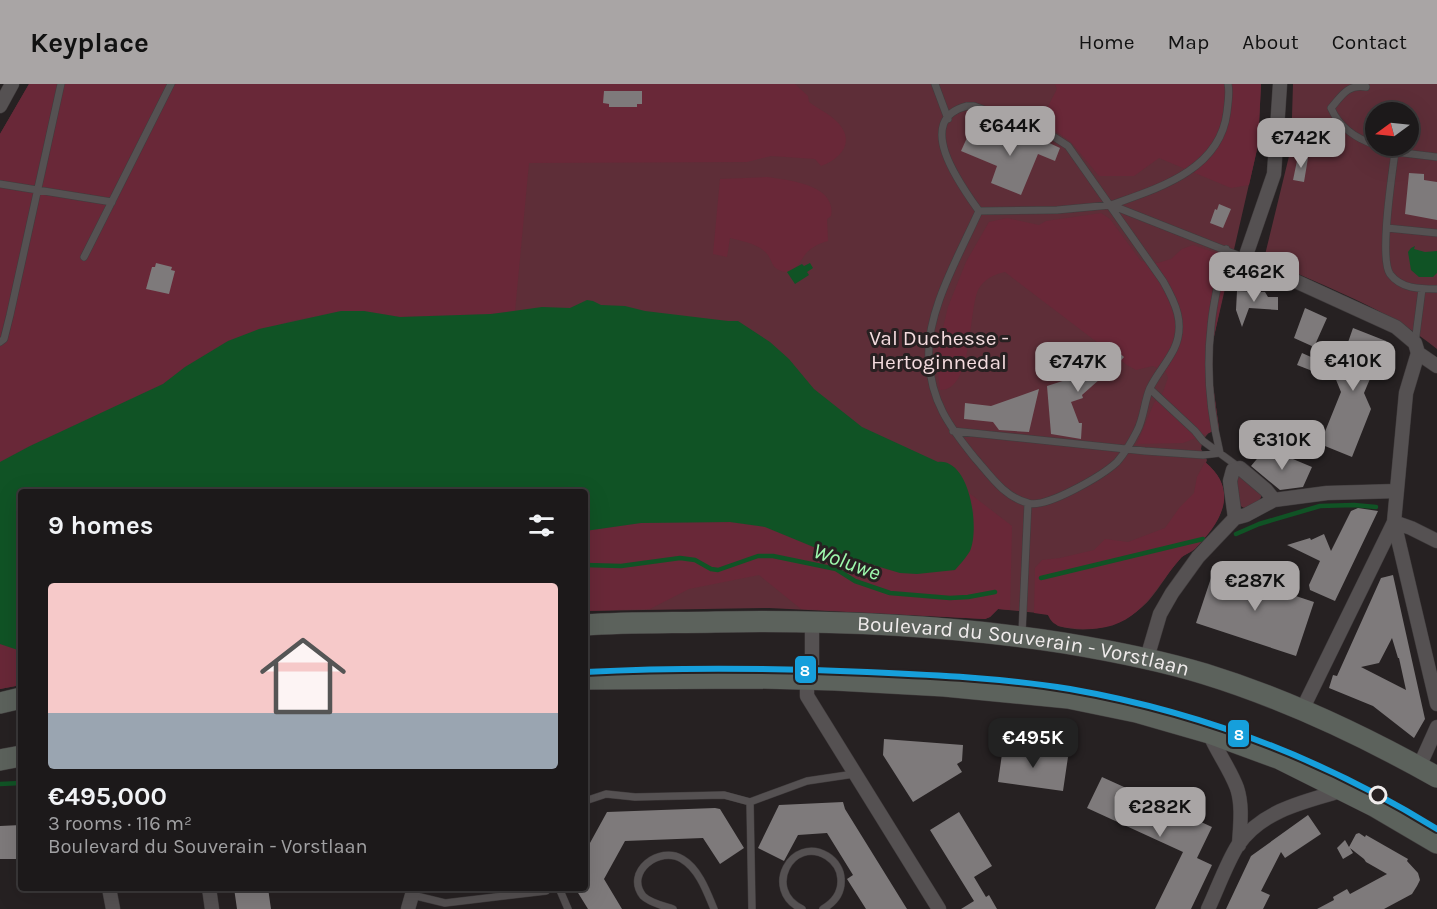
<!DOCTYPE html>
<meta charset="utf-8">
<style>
body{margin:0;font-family:Karla,sans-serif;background:#252223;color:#f1f3f6;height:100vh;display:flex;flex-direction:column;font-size:22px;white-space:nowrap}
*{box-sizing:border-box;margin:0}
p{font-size:20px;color:#a0a0a2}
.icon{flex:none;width:33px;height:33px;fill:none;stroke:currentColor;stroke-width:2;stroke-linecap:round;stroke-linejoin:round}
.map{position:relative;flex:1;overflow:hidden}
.panel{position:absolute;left:18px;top:405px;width:570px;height:402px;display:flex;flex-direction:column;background:#1c191a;border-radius:6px;box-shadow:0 6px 24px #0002,0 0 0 2px #3a3839}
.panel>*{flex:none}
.needle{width:39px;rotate:255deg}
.tools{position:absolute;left:1365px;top:18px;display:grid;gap:12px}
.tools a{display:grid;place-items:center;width:54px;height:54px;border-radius:50%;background:#1c191a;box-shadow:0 6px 24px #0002,0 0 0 2px #3a3839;font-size:30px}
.price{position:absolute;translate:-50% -51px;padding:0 14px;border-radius:12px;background:#a9a5a5;color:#111;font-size:20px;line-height:39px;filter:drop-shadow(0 2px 3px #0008)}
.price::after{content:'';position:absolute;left:50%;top:36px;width:18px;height:14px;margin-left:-9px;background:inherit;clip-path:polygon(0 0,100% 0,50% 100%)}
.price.on{background:#222;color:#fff}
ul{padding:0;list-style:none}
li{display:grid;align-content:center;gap:12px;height:318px;padding:0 30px}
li+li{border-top:2px solid #3a3839}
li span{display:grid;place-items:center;height:186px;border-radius:6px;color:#555}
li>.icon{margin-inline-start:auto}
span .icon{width:108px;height:108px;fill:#fffc;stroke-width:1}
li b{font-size:26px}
h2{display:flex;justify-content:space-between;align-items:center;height:72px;padding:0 30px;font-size:26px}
header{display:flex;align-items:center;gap:36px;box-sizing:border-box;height:84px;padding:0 30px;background:#a9a5a5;color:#111}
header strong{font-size:28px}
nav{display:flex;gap:33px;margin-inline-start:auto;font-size:21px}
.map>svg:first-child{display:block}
.green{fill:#5e2e38;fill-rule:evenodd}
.forest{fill:#692838}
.water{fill:#105325}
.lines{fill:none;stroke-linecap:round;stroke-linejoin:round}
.stream{stroke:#105325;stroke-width:4.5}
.building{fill:#7e7a7b;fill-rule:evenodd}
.lane-casing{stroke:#403c3d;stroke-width:8}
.street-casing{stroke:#403c3d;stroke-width:15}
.primary-casing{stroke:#403c3d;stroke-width:22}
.lane{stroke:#555152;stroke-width:7}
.street{stroke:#555152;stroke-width:14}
.primary{stroke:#5c625c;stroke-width:21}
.tram-1-casing{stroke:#272021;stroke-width:10}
.tram-1{stroke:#169fdb;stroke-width:6}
.stop-dot{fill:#272021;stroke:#f0ecec;stroke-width:3}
.labels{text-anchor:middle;stroke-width:6;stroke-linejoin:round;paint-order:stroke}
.park-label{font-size:21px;fill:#f3dbde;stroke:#272021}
.street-label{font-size:21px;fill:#f0ecec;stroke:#272021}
.water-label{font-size:22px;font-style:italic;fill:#9efaae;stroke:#272021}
.line-badge{stroke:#272021;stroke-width:2}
.badge-label{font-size:16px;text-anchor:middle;font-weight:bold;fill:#fff}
</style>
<header>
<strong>Keyplace</strong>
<nav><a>Home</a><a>Map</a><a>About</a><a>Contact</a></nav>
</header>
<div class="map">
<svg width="1437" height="825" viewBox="0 0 1437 825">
<rect width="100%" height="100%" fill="#262122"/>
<path class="green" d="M29 0H1261L1258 61 1213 257 1212 294 1219 345C1207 347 1203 354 1201 365L1207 376 1206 379C1234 402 1226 430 1204 454 1200 458 1196 464 1192 467 1188 470 1183 471 1180 475 1169 487 1161 502 1150 515 1127 542 1091 551 1058 542L1047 530 998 525 990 533 985 535 769 524 585 527V408H21V601L0 605V50Z
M1293 0H1437V265C1389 225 1321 201 1264 175L1291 64ZM1376 28H1408V62H1376Z
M1239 390 1262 410 1260 416 1244 424 1239 421 1235 393Z"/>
<path class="forest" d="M29 0H795L808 12 809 18C817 24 826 28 834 35 856 54 845 73 821 82L815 75 771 72 747 78 529 79 515 227 491 230 400 233 364 227H341L291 237 228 257 185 283 163 300 30 362 0 378V50Z
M1055 0H1261L1258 61 1249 101 1231 104 1159 74 1134 92H1099L1071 58 1041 36 1057 5Z
M767 93C789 96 837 101 831 132L827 135 828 157C820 159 814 162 807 168 800 176 795 194 779 186 772 183 772 177 768 171 760 160 742 157 730 154L727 173 713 170 720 95Z
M1101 129 1110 135 1141 177 1158 179 1171 175 1182 165 1193 161 1231 174 1213 257 1212 294 1219 345 1183 359 1137 360 1154 319 1163 308 1168 294 1166 288 1153 282 1136 286 1127 281 1005 188C994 190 983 196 978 206 968 229 973 307 940 306L936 273 948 223 966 178 989 138 1007 134 1039 141 1046 137Z
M1205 378C1241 408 1220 439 1195 465 1190 469 1184 470 1180 475 1147 513 1136 551 1074 544 1062 543 1053 543 1048 531L1034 529 1035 484 1042 476 1060 474 1094 466 1105 455 1128 458 1165 444 1180 423 1194 409 1197 393Z
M969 409 1012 442 1010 526 998 525 990 533 985 535 801 525 759 491 689 505 650 525 585 527V447L641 439 730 438 765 443 816 464 900 489 955 486 970 467 974 428Z
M0 560 21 567V601L0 605Z"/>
<path class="water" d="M1415 162 1414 165 1425 168 1437 167V189L1433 193H1419L1411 186 1408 168 1411 164Z
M810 179 813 184 807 188 809 191 795 200 787 188 802 180 804 182Z
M587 216 593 217 601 221 625 222 645 227 728 237H738L770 258 789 275 814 305 862 343 938 378C970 374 980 445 970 467 966 474 960 480 955 486L917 490 900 489 816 464 765 443 730 438 641 439 585 447V408H21V567L0 560V378L30 362 163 300 185 283 228 257 259 245 341 227H364L400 233 491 230 542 223 570 224Z"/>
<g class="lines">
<path class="stream" d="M1236 450 1259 440 1320 422 1354 421 1376 423
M585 481 621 482 680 474 695 476 711 485 718 486 758 472H773L836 485 855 497 890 509 950 514 968 513 995 508
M1041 494 1203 455
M0 700 21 699"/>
</g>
<path class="building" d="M604 7H642V20H637V23H609V20L603 19Z
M1014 45 1025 50 1026 48 1060 64 1055 77 1038 70 1021 111 991 99 997 82 961 67 970 47 1006 61Z
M1298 72 1308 74 1304 98 1293 96Z
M1409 89 1424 90V96L1437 98V136L1405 130Z
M1219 120 1231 125 1223 144 1210 139 1215 125 1217 126Z
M156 179 172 183 171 186 175 187 169 210 146 205 152 183H155Z
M1237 207 1265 208 1268 213H1278V226L1249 224 1242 243 1236 226Z
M1305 224 1327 234 1314 263 1294 254Z
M1353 244 1386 257 1364 309 1371 325 1352 373 1320 360 1341 308 1330 281 1339 284Z
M1108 259 1124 273 1111 288 1109 287 1082 311 1083 314 1071 318 1079 339H1082L1081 355 1051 350 1047 302 1075 293Z
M1302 269 1320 277 1315 288 1297 281Z
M1039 305 1029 348 999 346 993 338 964 335 965 319 991 322Z
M1266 364 1279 376 1281 370 1312 383 1303 403 1280 406 1251 382Z
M1358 424 1378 427 1335 517 1310 506 1309 501 1320 477 1287 461 1310 454 1311 456 1324 450 1331 467 1351 427Z
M1214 485 1314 518 1296 572 1196 539Z
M1393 491 1425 635 1414 654 1373 622 1329 604 1333 591 1337 592 1381 494ZM1392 554 1398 574H1399L1406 606 1361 583 1379 579Z
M884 655 963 661 962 677 957 680 962 688 913 718 883 671Z
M1003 663 1068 673 1063 707 998 698Z
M1102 693 1212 743 1197 774 1212 781 1191 825H1155L1183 768 1087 724Z
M843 718 845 725 907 825H866L847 795 853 791 827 749 798 751 784 777 758 764 779 721Z
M715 724 720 725 744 764 720 780 703 754 625 757 604 795 622 825H588L575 804H585V768L607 728Z
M959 728 992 782 974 793 986 813 989 811 997 825H961L974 817 930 746Z
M1308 731 1321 750 1285 774 1281 768 1261 807 1270 811 1263 825H1226L1251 772Z
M21 741 20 775H0V742Z
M1359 749 1365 753 1366 751 1408 775 1407 777 1418 789 1420 796 1417 802 1412 810 1384 825H1317L1334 816 1333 813 1347 805 1350 810 1387 790 1366 778 1364 775 1350 764 1353 769 1343 775 1337 764 1345 756 1349 763 1356 750Z
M234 804H268L271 825H237Z"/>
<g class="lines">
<g class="lane-casing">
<path id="lane" d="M935 0 948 35
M1366 3C1348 0 1342 11 1331 24 1339 43 1357 55 1376 61
M967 22H974L1048 49 1068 62 1163 197C1175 218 1186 240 1174 265 1167 279 1157 290 1150 304 1144 318 1144 334 1137 347 1132 357 1124 370 1117 378 1103 391 1046 425 1028 419 1004 413 990 391 974 373 949 342 931 317 929 276 925 229 960 170 979 127 962 103 912 36 967 22Z
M1376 62 1395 68
M1437 73 1395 68C1392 91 1379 174 1390 190 1401 205 1420 205 1437 205
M0 100 112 118
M1111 121C1159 104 1220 86 1227 28 1228 18 1230 9 1228 0
M979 127 1057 126 1111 121 1245 174
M1387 144 1437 149
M84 173 171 0
M0 258 4 255 10 231 61 0
M1415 259 1422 205
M1150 305 1195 347 1203 357 1240 384
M953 347 1145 367 1203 371 1220 369C1210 328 1206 286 1211 243 1213 217 1220 191 1226 165
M1022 549 1028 419
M585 717 606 710 635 713 724 711 750 718 807 697 854 690
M750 718 752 825
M559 804 568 825
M412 811 445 819 546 807
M673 825C664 822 650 819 643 812 624 788 660 761 682 775 699 785 707 808 714 825
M802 825C762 806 792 751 827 772 835 777 841 786 841 795 842 809 835 818 823 825"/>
</g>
<g class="street-casing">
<path id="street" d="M1280 0 1274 90 1245 174 1396 243 1415 259 1418 269 1437 282
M0 22 12 0
M1418 269 1406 309 1394 438 1437 620
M1235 434 1230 397 1233 386 1240 384 1266 406 1274 416
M1394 438 1411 444 1437 457
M812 537V585L807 595V612L939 825
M1147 574 1160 530 1172 509 1198 473 1235 434 1246 431 1274 416 1327 409 1397 407
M1302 626 1394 438
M1209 649C1217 668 1230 685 1237 704 1243 722 1240 742 1239 761
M1419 683 1437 643
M109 804 113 825
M209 804 212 825
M408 825 414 804
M1208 825C1217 806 1227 778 1238 761 1262 726 1306 717 1344 706"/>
</g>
<g class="primary-casing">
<g id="primary">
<path id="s1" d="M585 541C629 538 673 539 716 538 833 536 949 541 1064 559 1112 567 1159 576 1205 590 1286 615 1364 652 1437 693"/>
<path d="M585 595 758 594 835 596 944 602 1068 614 1136 628 1209 649 1280 675 1374 722 1437 759"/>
<path d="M0 619 21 614"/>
<path d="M0 676 21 672"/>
</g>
</g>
<use href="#lane" class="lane"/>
<use href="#street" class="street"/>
<use href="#primary" class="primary"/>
<g class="tram-1-casing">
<path id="tram-1" d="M585 588C679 583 773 584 867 588 935 591 1003 594 1070 605 1201 628 1324 675 1437 745"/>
</g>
<use href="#tram-1" class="tram-1"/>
</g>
<circle class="stop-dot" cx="1378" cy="711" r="8"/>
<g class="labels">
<g class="park-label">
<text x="939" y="261">Val Duchesse -<tspan x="939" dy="24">Hertoginnedal</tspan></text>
</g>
<g class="street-label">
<text dy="7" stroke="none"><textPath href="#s1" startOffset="440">Boulevard du Souverain - Vorstlaan</textPath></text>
</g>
<g class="water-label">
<text transform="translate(847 477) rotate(20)" y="8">Woluwe</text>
</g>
</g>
<g class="line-badge">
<rect x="794" y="571" width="23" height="29" rx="6" fill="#169fdb"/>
<rect x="1227" y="635" width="23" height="29" rx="6" fill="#169fdb"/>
</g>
<g class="badge-label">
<text x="805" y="592">8</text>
<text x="1239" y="656">8</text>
</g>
</svg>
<div class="tools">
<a><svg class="needle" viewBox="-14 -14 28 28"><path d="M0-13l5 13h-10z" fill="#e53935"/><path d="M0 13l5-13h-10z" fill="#a0a0a2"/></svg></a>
</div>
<b class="price" style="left:1010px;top:73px">€644K</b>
<b class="price" style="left:1301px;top:85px">€742K</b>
<b class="price" style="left:1254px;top:219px">€462K</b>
<b class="price" style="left:1353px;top:308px">€410K</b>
<b class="price" style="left:1078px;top:309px">€747K</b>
<b class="price" style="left:1282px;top:387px">€310K</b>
<b class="price" style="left:1255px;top:528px">€287K</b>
<b class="price on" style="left:1033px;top:685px">€495K</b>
<b class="price" style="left:1160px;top:754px">€282K</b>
<section class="panel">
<h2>9 homes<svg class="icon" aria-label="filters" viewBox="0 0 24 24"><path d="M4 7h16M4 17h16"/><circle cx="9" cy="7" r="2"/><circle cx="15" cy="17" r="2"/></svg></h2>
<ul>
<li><span style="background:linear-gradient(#f6c9c9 70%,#9aa5b1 0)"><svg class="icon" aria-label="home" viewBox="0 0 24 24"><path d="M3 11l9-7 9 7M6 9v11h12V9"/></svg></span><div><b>€495,000</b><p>3 rooms · 116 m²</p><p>Boulevard du Souverain - Vorstlaan</p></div></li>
</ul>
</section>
</div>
